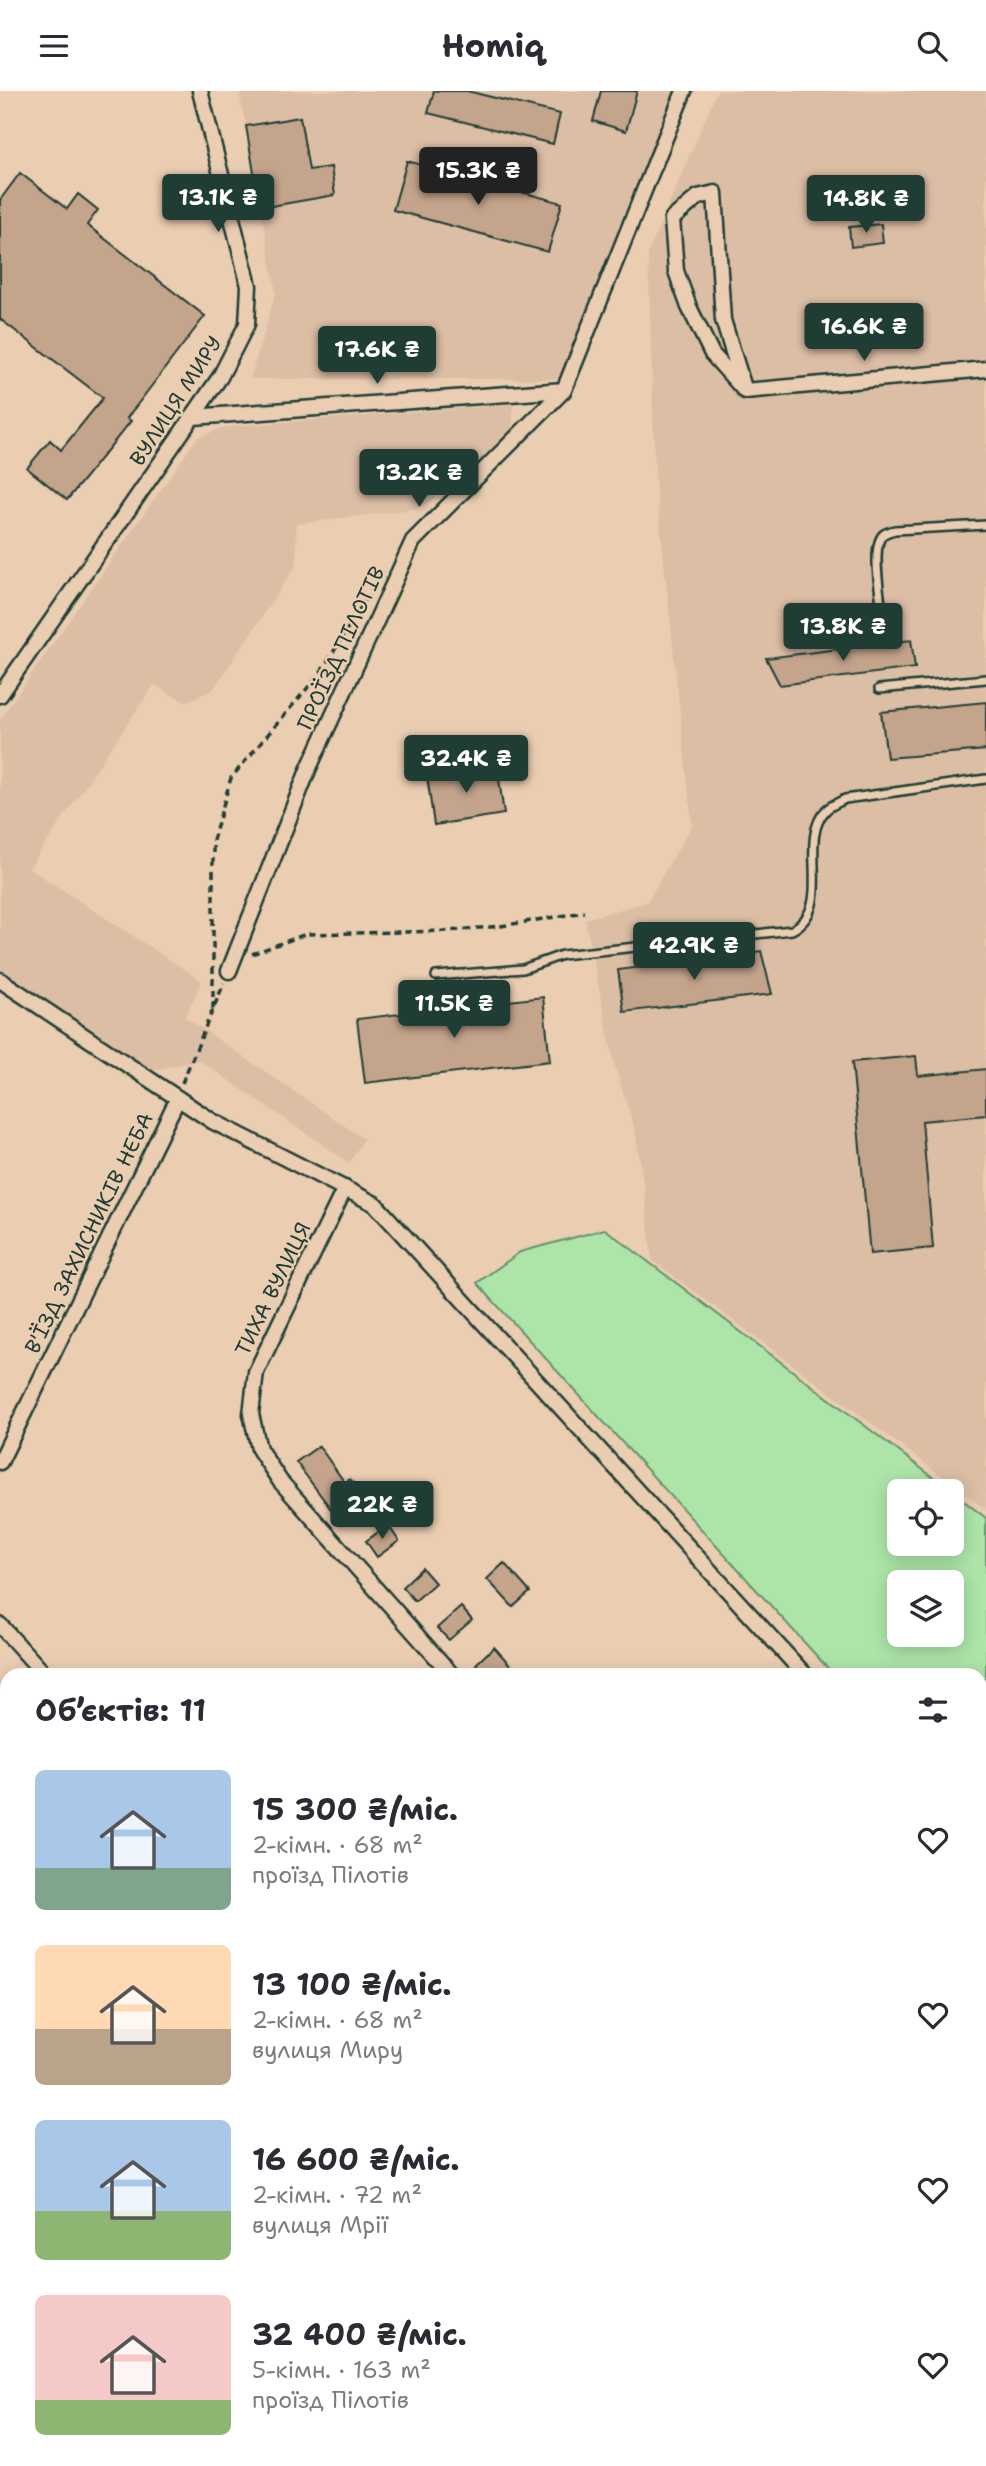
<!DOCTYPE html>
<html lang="uk">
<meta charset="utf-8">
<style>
body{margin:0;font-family:"Shantell Sans",sans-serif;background:#f2f2f3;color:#2b2b33;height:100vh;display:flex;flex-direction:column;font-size:26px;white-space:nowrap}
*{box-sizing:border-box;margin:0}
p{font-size:23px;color:#7c7c81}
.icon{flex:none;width:38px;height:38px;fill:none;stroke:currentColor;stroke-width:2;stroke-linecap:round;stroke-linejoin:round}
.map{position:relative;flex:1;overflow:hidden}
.drawer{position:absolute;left:0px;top:1577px;width:987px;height:800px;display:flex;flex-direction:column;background:#fff;border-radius:21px 21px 0 0;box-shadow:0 4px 18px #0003}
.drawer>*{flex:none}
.tools{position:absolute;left:887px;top:1388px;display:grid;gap:14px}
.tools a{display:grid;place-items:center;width:77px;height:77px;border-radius:10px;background:#fff;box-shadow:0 4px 18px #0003;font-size:35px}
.price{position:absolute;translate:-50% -60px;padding:0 16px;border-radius:7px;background:#1f3d34;color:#fff;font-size:23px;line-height:46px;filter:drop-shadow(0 2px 4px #0008)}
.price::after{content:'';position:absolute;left:50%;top:42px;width:21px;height:16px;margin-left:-10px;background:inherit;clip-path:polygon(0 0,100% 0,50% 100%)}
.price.current{background:#222;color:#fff}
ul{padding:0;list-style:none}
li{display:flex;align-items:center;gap:21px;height:175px;padding:0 35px}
li span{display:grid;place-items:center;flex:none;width:196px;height:140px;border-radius:10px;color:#555}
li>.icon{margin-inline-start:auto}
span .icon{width:84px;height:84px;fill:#fffc;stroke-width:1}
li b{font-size:30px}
h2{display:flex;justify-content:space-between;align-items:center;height:84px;padding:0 35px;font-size:30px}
header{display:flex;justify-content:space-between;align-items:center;height:91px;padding:0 35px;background:#fff;font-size:32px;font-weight:700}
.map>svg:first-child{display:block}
.built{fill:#dcbea5}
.green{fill:#ade5a9;stroke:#66916e;stroke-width:2;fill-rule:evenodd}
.building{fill:#c5a48c;stroke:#1f3d34;stroke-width:2}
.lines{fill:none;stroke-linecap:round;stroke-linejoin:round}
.service-casing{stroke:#1f3d34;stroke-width:12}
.minor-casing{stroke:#1f3d34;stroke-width:19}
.path{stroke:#1f3d34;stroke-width:3.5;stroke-dasharray:7 5;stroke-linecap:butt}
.service{stroke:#ebceb2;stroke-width:7}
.minor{stroke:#ebceb2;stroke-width:14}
.labels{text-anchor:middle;stroke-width:5;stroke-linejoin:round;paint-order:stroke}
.street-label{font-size:21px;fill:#1f3d34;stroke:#ebceb2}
</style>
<header><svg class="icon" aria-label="menu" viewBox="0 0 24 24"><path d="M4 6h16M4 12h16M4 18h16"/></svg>Homiq<svg class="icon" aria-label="search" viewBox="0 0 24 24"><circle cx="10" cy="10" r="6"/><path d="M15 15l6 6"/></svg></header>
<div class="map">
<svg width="986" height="2375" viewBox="0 0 986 2375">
<rect width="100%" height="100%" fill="#ebceb2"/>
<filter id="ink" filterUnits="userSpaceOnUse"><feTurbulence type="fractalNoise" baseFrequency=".0143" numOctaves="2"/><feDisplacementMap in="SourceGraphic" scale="14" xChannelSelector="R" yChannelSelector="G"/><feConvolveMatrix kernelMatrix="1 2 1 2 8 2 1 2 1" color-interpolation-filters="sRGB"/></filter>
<g filter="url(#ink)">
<path class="built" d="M239 0H678L560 288H250L276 201Z
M717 0H986V1418L652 1169 644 1096 635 1039 614 972 585 828 647 811 692 734 655 388 648 162Z
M513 313V341L429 411 413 418 296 433 297 473 213 599 185 611 154 594 29 777 202 890 185 926 364 1048 349 1072 199 969 151 980 0 880V628L197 347 224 336Z"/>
<path class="green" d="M605 1138 951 1400H900V1452H952V1401L986 1427V1750L980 1744V1584H834L477 1192 520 1161ZM900 1491H952V1544H900Z"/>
<path class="building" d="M434 0H467L560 23 553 53 428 22Z
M601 0H637L626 40 593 30Z
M300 26 309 79 331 76 335 104 260 117 246 35Z
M407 70 562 112 548 161 393 119Z
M20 82 67 118 78 103 98 119 87 134 205 225 127 327 131 330 67 409 27 377 50 349 61 359 103 307 0 228V109Z
M881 133 883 152 851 156 849 136Z
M911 549 915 577 780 594 766 567Z
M986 611V659L887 667 881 621Z
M497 674 504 723 434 734 427 685Z
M761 860 772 903 624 921 618 879Z
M543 906 550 970 365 992 357 928Z
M916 965 918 985 986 978V1024L922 1030 933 1157 870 1163 852 971Z
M319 1355 345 1392 350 1388 368 1414 342 1433 296 1371Z
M388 1434 399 1450 377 1466 366 1450Z
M504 1472 530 1501 513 1516 487 1488Z
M422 1477 435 1492 415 1510 402 1496Z
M461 1516 472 1529 449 1549 437 1537Z
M494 1556 513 1577 506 1584H486L476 1573Z"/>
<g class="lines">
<g class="service-casing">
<path id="service" d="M882 522C881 506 870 453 884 443 887 441 891 440 895 439L986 434
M879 598 986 588
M436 885 523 878 562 864 792 839C836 816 796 750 826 719 831 714 840 711 845 708L986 688"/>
</g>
<g class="minor-casing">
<path id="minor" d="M715 102 723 229 745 300 712 263 689 216 676 180 672 128 698 106Z
M745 300 986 278
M193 326 564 299
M0 604 220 286 247 233 249 195 200 0
M229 880 308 679 413 450 564 299 684 0
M0 889 212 1030 375 1113 805 1584
M345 1097 256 1281 251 1323 259 1358 280 1390 452 1584
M0 1371 178 1007
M0 1534 45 1584
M980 1775 986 1782
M0 1920 7 1914
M980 2158 986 2164
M0 2267 7 2264
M0 2290 7 2312
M31 2370 33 2375
M761 2370 764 2375
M475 2375 478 2370"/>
</g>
<path class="path" d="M252 863 306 843 448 840 501 835 584 821
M213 918V749L231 687 321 581 372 498
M182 992 224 892"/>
<use href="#service" class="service"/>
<use href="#minor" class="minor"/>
</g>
</g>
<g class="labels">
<g class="street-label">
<text transform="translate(176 310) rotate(-57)" y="7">ВУЛИЦЯ МИРУ</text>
<text transform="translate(341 557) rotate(-65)" y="7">ПРОЇЗД ПІЛОТІВ</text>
<text transform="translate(89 1142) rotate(-64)" y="7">В'ЇЗД ЗАХИСНИКІВ НЕБА</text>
<text transform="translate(273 1198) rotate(-64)" y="7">ТИХА ВУЛИЦЯ</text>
</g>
</g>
</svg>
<div class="tools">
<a><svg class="icon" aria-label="locate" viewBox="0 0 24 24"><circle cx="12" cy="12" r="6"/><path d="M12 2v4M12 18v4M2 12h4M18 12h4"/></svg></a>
<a><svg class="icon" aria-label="layers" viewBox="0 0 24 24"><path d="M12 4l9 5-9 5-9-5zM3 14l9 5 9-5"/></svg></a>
</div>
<b class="price current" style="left:478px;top:116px">15.3K ₴</b>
<b class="price" style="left:218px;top:143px">13.1K ₴</b>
<b class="price" style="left:866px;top:144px">14.8K ₴</b>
<b class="price" style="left:864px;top:272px">16.6K ₴</b>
<b class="price" style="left:377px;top:295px">17.6K ₴</b>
<b class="price" style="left:419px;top:418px">13.2K ₴</b>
<b class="price" style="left:843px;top:572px">13.8K ₴</b>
<b class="price" style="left:466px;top:704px">32.4K ₴</b>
<b class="price" style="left:694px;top:891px">42.9K ₴</b>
<b class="price" style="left:454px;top:949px">11.5K ₴</b>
<b class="price" style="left:382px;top:1450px">22K ₴</b>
<section class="drawer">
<h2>Об’єктів: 11<svg class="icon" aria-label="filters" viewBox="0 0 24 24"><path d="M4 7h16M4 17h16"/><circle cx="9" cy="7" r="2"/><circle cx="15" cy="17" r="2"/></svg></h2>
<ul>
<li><span style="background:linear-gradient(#a9c7e8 70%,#7fa58c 0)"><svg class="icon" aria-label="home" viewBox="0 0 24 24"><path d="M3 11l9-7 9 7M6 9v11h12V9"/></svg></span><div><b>15 300 ₴/міс.</b><p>2-кімн. · 68 m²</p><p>проїзд Пілотів</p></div><svg class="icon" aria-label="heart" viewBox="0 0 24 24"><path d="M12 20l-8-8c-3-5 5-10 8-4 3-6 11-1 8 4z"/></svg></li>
<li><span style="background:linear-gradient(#ffd9b3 60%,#b9a48a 0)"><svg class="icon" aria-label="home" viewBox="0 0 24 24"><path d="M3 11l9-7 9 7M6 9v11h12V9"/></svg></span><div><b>13 100 ₴/міс.</b><p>2-кімн. · 68 m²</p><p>вулиця Миру</p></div><svg class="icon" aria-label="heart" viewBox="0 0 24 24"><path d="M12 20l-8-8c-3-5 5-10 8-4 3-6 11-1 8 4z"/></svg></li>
<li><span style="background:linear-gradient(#a9c7e8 65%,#8fb573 0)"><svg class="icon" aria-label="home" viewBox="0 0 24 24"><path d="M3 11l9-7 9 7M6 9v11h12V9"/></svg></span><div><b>16 600 ₴/міс.</b><p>2-кімн. · 72 m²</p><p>вулиця Мрії</p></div><svg class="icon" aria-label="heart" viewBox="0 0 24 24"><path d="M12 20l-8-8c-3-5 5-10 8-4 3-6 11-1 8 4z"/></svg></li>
<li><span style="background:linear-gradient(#f6c9c9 75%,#8fb573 0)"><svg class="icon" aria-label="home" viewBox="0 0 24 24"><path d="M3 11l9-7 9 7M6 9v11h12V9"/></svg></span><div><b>32 400 ₴/міс.</b><p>5-кімн. · 163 m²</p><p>проїзд Пілотів</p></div><svg class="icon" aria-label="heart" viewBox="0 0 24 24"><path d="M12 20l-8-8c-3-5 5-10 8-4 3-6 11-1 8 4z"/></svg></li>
</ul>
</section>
</div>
